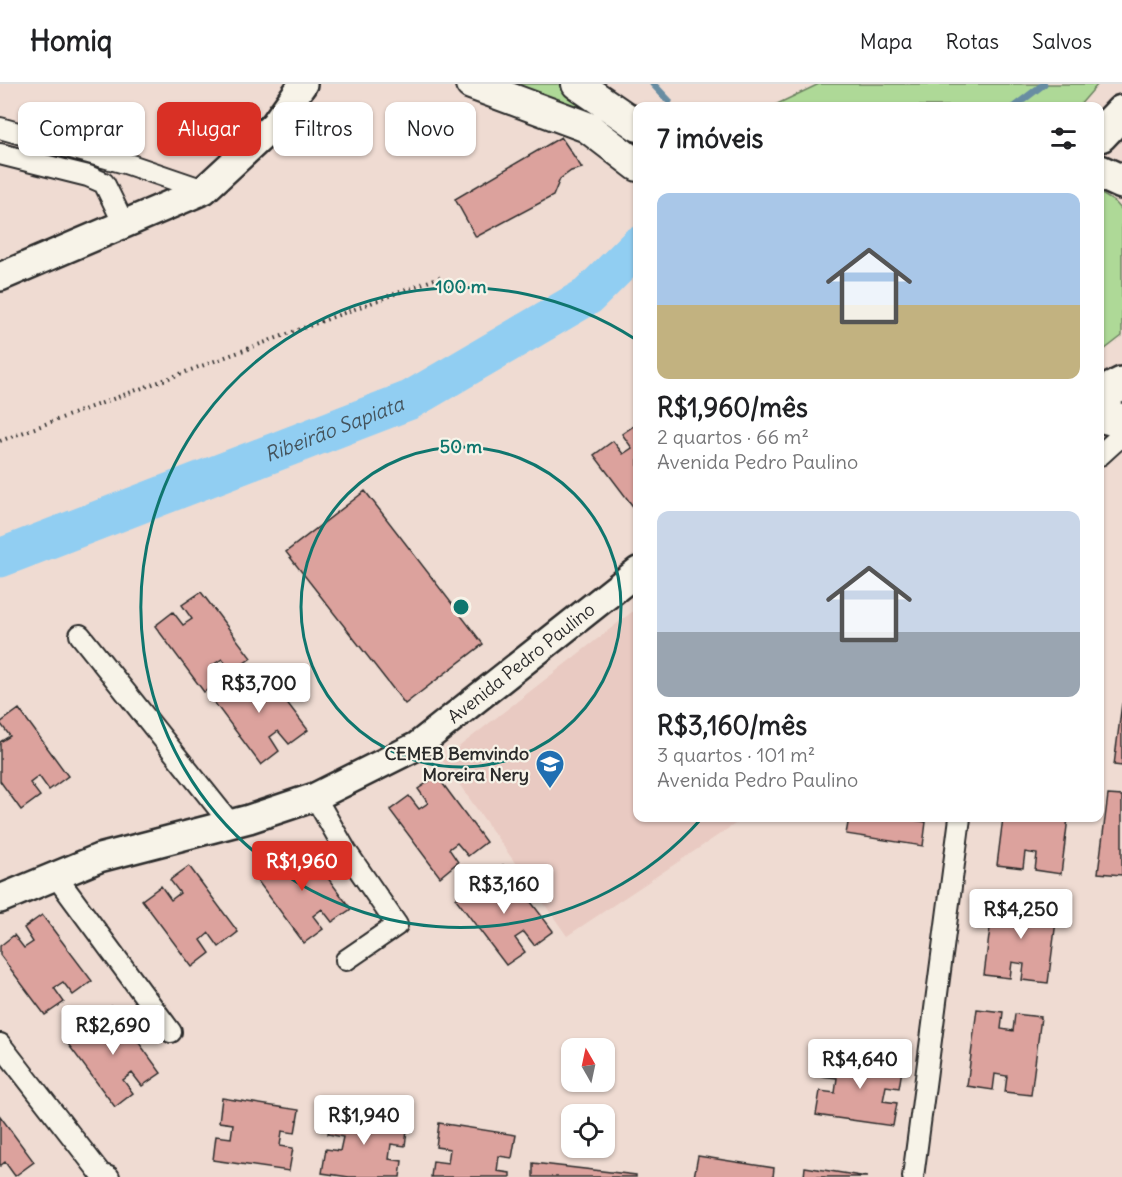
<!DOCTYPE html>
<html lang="pt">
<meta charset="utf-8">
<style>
body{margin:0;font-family:Delius,sans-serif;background:#f6f6f6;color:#202124;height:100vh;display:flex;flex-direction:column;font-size:22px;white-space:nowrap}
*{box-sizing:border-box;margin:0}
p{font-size:20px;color:#757577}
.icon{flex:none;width:33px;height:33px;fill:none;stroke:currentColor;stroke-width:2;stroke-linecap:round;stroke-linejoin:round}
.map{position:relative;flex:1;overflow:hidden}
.details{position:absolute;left:633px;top:18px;width:471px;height:720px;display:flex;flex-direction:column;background:#fff;border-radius:12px;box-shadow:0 2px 4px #0004}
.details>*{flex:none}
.hud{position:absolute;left:18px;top:18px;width:525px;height:54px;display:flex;gap:12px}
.needle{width:39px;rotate:351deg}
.buttons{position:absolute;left:561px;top:954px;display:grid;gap:12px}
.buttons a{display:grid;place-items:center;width:54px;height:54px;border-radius:12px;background:#fff;box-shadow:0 2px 4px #0004;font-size:30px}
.price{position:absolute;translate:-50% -51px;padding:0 14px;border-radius:6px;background:#fff;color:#222;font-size:20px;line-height:39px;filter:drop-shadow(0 2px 3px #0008)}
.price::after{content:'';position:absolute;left:50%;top:36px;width:18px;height:14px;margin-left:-9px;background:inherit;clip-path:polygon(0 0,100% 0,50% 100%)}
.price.on{background:#d93025;color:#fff}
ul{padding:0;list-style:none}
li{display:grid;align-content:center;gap:12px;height:318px;padding:0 24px}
li span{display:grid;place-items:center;height:186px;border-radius:12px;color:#555}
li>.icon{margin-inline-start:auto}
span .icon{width:108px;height:108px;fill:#fffc;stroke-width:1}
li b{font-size:26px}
h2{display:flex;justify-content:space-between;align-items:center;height:72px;padding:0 24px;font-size:26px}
.chip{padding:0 21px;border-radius:12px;background:#fff;box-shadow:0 2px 4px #0004;font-size:21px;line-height:54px}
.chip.on{background:#d93025;color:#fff}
header{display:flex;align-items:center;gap:36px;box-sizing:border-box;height:84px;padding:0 30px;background:#fff;border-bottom:2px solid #e0e0e0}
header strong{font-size:28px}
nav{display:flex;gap:33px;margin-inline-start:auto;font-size:21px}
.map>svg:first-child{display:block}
.built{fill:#e9cac2}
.green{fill:#aed997;stroke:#6c8261;stroke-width:1.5}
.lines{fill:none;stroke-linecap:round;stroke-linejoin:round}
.stream{stroke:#688da2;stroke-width:7}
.river{stroke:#91cef2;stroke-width:39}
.building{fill:#dca29d;stroke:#2b2b2b;stroke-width:1.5}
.street-casing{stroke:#2b2b2b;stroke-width:24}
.secondary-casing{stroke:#2b2b2b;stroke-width:32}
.primary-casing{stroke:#2b2b2b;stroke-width:34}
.highway-casing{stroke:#2b2b2b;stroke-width:38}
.path{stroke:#2b2b2b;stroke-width:4;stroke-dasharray:1.5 4.5;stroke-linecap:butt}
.street{stroke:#f7f3e8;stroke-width:20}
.secondary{stroke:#f7f3e8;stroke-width:27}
.primary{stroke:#f7f3e8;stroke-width:30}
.highway{stroke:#f7f3e8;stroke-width:33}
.ring{fill:none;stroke:#0f766e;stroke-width:3}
.labels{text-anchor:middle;stroke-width:4.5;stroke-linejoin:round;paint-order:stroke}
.street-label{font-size:18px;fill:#2b2b2b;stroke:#f7f3e8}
.poi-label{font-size:18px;font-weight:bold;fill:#2b2b2b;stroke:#f7f3e8;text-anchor:end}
.water-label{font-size:20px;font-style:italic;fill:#44545d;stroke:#f7f3e8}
.centre{fill:#0f766e;stroke:#f7f3e8;stroke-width:3}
.ring-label{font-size:18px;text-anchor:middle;font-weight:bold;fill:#0f766e;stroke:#f7f3e8;stroke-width:4.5;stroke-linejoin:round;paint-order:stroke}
</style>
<header>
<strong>Homiq</strong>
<nav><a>Mapa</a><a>Rotas</a><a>Salvos</a></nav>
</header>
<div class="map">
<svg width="1122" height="1093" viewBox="0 0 1122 1093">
<rect width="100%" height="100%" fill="#efdbd2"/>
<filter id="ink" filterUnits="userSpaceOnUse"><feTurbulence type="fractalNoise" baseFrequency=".0167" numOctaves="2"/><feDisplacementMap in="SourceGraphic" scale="12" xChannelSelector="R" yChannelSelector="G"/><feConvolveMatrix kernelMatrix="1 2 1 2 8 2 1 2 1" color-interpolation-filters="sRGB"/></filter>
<g filter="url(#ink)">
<path class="built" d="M637 524 638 734H744L567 852 442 676Z"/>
<path class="green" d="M501 0H558L612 36Z
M819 0H1098L1079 22H773Z
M1100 109 1115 118 1122 126V252L1100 269Z"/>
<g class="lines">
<path class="stream" d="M653 0 669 17
M1015 22 1044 0"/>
<path class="river" id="s1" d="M0 474 410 316 588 212 638 162"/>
</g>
<path class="building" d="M561 53 582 84 571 87 560 95 553 112 476 153 455 115Z
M638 339V429L594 371 613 357 623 370 632 364 622 350Z
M365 407 483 560 405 620 286 468Z
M201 508 251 574 232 588 222 575 213 581 223 595 204 608 155 542 173 528 183 541 192 535 182 521Z
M258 580 308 646 289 660 278 647 270 653 279 667 261 681 211 614 230 600 240 613 249 607 239 593Z
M1122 619V682L1114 681Z
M19 625 68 692 49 706 39 692 30 699 40 712 21 726 0 697V658L10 652 0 639Z
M437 692 486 758 468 772 457 759 449 765 458 778 440 793 390 726 409 712 419 725 428 719 418 705Z
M1108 711 1122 712V791L1098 789Z
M849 734H914L913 736 926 738 923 762 846 750Z
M1003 734H1068L1061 790 1035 786 1037 770 1025 768 1023 784 997 781Z
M301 758 351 825 332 838 322 825 313 832 323 845 304 859 254 792 273 778 283 792 292 785 282 772Z
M503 781 553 847 534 861 524 848 515 854 525 868 506 881 456 815 475 801 485 814 494 808 484 794Z
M189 782 238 848 219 863 209 849 201 856 210 869 192 883 142 816 161 802 171 816 180 809 170 796Z
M994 813 1020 816 1018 833 1030 835 1032 818 1058 822 1048 899 1022 896 1024 880 1012 878 1010 894 984 891Z
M42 831 92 897 73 911 63 898 54 904 64 918 45 931 0 871V862L14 851 24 864 33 858 24 844Z
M112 922 161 989 142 1002 132 989 123 996 133 1009 115 1023 65 956 84 942 94 956 103 949 93 936Z
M977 925 1003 928 1001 945 1013 947 1015 930 1041 933 1031 1011 1005 1008 1007 992 995 990 993 1006 967 1002Z
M826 969 903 980 899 1004 886 1002 883 1017 897 1019 893 1042 816 1031 820 1007 835 1009 837 994 822 992Z
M222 1014 299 1026 295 1049 282 1047 280 1062 293 1064 289 1087 213 1076 216 1052 231 1054 233 1040 219 1038Z
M331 1027 408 1039 405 1062 391 1060 389 1075 402 1077 400 1093H349L322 1089 326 1065 340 1067 343 1053 328 1050Z
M0 1032 34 1078 15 1092 5 1078 0 1082Z
M439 1039 516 1051 512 1074 499 1072 497 1087 510 1089V1093H431L433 1077 448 1079 450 1065 436 1063Z
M698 1072 774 1084 773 1093H694Z
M533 1079 636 1091V1093H533Z
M805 1083 867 1093H804Z"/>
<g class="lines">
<g class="street-casing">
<path id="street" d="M0 44 125 79 204 106
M0 70 88 92 104 99 124 140
M1100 371 1122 351
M80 551 230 739
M315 713 346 767 397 841 346 876
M55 791 171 948
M0 960 101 1090 109 1093
M913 1093 960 734"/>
</g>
<g class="secondary-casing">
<g id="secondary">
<path d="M0 193 204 106 274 41 303 0"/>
<path id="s2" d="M0 815 99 774 249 735 315 713 417 662 638 487"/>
</g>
</g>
<g class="primary-casing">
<path id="primary" d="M471 0 587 43 638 82
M577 0 638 42"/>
</g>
<g class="highway-casing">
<path id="highway" d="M1100 51 1122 28
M1100 88 1122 98
M1100 311 1122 300
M1100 331 1122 337"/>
</g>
<path class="path" d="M0 357 443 192"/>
<use href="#street" class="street"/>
<use href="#secondary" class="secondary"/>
<use href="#primary" class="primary"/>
<use href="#highway" class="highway"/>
</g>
</g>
<g class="ring">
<circle cx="461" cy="523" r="160"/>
<path d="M701 735A320 320 0 1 1 635 255"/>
</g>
<defs>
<g id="school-pin" transform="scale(1.5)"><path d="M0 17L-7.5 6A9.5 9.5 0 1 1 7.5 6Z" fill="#1f6fb2" stroke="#f7f3e8"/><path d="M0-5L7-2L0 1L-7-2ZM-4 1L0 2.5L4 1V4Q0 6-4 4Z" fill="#fff"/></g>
</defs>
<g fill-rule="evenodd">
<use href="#school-pin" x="550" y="680"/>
</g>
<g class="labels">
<g class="street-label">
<text dy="6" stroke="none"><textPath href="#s2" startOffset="579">Avenida Pedro Paulino</textPath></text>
</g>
<g class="poi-label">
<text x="529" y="676">CEMEB Bemvindo<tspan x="529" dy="21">Moreira Nery</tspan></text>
</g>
<g class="water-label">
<text dy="7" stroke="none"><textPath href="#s1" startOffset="358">Ribeirão Sapiata</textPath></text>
</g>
</g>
<circle cx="461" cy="523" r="9" class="centre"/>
<g class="ring-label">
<text x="461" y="209">100 m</text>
<text x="461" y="369">50 m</text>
</g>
</svg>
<div class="buttons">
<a><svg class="needle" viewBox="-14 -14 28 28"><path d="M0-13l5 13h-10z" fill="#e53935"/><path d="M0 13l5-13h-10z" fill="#757577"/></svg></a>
<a><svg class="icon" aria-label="locate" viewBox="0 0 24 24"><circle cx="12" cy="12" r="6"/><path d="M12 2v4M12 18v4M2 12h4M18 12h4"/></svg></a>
</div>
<b class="price" style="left:259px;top:630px">R$3,700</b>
<b class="price on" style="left:302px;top:808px">R$1,960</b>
<b class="price" style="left:504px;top:831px">R$3,160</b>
<b class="price" style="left:1021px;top:856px">R$4,250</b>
<b class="price" style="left:113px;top:972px">R$2,690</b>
<b class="price" style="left:860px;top:1006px">R$4,640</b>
<b class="price" style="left:364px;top:1062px">R$1,940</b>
<div class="hud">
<a class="chip">Comprar</a>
<a class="chip on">Alugar</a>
<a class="chip">Filtros</a>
<a class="chip">Novo</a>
</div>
<section class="details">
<h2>7 imóveis<svg class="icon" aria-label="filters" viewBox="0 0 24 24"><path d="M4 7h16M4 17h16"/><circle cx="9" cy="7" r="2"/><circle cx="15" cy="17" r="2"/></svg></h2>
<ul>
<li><span style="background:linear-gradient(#a9c7e8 60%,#c2b280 0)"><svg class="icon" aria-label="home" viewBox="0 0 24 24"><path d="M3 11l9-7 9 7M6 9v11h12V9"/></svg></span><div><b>R$1,960/mês</b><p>2 quartos · 66 m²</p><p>Avenida Pedro Paulino</p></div></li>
<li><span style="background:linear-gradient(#c9d6e8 65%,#9aa5b1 0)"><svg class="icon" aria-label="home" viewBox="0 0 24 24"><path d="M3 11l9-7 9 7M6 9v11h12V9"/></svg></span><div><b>R$3,160/mês</b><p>3 quartos · 101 m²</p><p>Avenida Pedro Paulino</p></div></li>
</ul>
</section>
</div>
